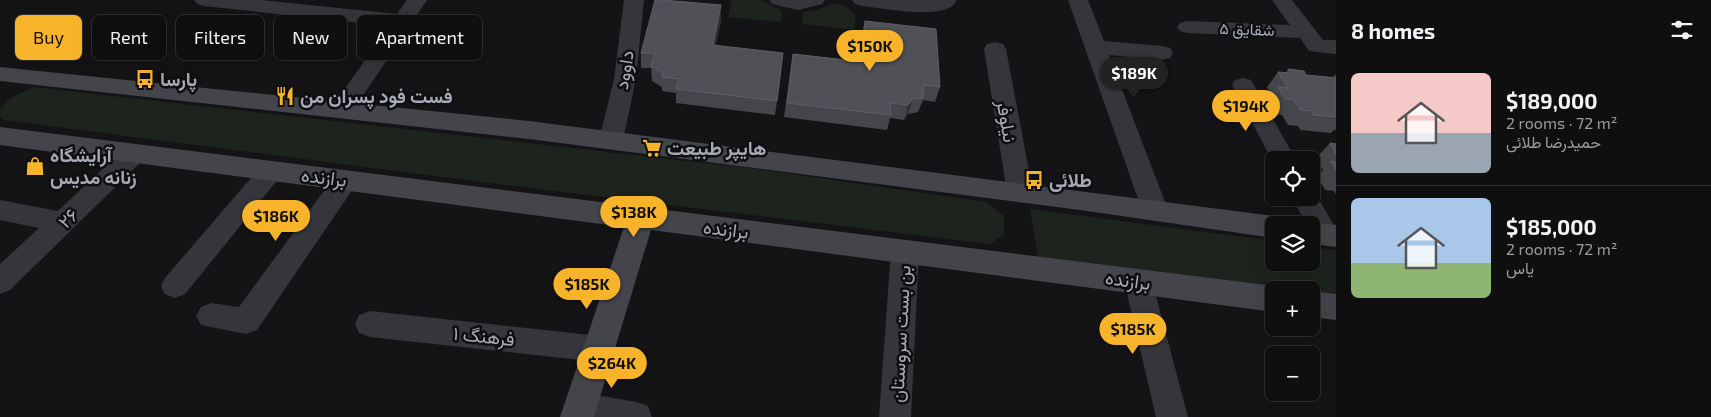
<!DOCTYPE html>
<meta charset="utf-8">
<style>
body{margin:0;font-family:"Exo 2",Vazirmatn,sans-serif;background:#1d1d1e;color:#f1f3f6;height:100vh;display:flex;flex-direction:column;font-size:19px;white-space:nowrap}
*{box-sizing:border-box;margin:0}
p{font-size:16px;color:#9b9c9f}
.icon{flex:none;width:28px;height:28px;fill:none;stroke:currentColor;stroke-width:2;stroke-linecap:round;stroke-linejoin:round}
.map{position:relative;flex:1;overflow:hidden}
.sheet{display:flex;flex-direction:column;background:#0f0f10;width:375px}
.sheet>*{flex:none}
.banner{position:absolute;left:15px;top:15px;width:475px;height:45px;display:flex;gap:10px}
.buttons{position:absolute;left:1265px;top:151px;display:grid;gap:10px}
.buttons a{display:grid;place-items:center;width:55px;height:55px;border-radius:8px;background:#0f0f10;box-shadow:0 5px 20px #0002,0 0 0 1px #2f2f30;font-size:25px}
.price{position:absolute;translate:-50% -42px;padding:0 11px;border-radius:18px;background:#f7b42b;color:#111;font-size:16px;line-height:32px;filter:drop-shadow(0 1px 2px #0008)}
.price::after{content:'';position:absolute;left:50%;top:30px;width:15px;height:11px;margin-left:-8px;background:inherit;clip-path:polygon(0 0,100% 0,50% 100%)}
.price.active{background:#222;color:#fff}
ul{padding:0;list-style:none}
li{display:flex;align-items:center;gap:15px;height:125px;padding:0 15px}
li+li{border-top:1px solid #2f2f30}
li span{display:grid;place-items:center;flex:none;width:140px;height:100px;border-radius:8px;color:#555}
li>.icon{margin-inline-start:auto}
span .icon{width:60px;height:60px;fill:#fffc;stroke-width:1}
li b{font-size:21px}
h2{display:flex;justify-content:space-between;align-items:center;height:60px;padding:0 15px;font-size:21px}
.tag{padding:0 18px;border-radius:8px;background:#0f0f10;box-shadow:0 5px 20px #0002,0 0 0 1px #2f2f30;font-size:18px;line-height:45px}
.tag.active{background:#f7b42b;color:#111}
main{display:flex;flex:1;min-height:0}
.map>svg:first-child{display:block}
.green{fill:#1c241d}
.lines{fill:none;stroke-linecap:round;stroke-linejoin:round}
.street{fill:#35363b;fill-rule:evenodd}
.secondary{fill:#43454b;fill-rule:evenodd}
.wall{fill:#45464b}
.shaded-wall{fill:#2d2e31}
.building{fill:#505157;stroke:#5d5f66}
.labels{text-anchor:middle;stroke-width:5;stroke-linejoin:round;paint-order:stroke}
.far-street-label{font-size:16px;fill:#a5aab6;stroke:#0f0f11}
.street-label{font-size:19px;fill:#a5aab6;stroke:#0f0f11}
.poi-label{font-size:19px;font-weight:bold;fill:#a5aab6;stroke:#0f0f11;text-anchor:start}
</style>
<main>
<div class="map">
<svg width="1336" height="417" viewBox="0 0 1336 417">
<rect width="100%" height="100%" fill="#141416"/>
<path class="green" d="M732 0H760L781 10V22L728 17Z
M831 4 844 5 855 14V30L802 24 803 12 818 10Z
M33 87 749 168 987 202 1004 216V234L990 244 497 184 3 120 0 117V109L11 98Z
M1030 209 1274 241V262H1311V247L1336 250V297L1311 294V290H1279L1038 258Z"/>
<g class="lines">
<path class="street" d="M194 0H261L397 14 407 0H427L350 115 342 118 334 115 330 110 389 26 204 6 197 4Z
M624 0H644L636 79 623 140 620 146 611 148 602 146 599 140 614 79Z
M769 0H825L822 4 798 10 772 4Z
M852 0H955L956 2C943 21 883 8 862 6L855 4Z
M1068 0H1088L1104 41 1162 46 1170 48 1173 53 1170 58 1162 60 1109 55 1168 210 1164 217 1155 220 1146 217 1142 210Z
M1272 0H1292L1323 40H1336V54L1309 51 1300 38 1187 33 1180 31 1177 27 1180 23 1187 21 1290 25Z
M995 42 1003 44 1006 49 1033 192 1029 199 1020 202 1011 199 1007 192 984 49 987 44Z
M1243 78 1251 80 1296 160H1274V164L1232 85 1235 80Z
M135 144 144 147 147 153 144 159 10 290 0 294V264L39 228 0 220V200L58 211 126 147Z
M271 162 280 165 284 171 280 177 185 294 175 298 165 294 161 286 165 278 262 165Z
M346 171 355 173 359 180 257 330 246 334 201 325 196 316 201 307 211 303 239 307 337 173Z
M1311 190 1314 191 1336 229 1335 241 1325 245 1315 241 1311 234V225H1307L1292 198H1311Z
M905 240 915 243 919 251 911 417H879L891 251 895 243Z
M1138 269 1148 273 1152 281 1188 417H1156L1124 281 1128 273Z
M370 311 599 336 610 340 614 349 610 358 599 362 370 337 359 333 355 324 359 315Z
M580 392 636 402 648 406 652 417H568L564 407 569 396Z"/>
<path class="secondary" d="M0 67 529 121 1274 216 1284 219 1287 225H1274V238L1080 210 529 139 0 81Z
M0 127 1274 286 1285 290H1274V312L651 230 594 417H560L624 227 0 145Z
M1311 222 1336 225V247L1311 244V225H1302Z
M1311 291 1336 294V320L1311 317Z"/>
</g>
<path class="wall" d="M721 5V20L715 45 777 101 775 115 676 103V93L662 91V87L652 81 651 68H641V53Z
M865 21 940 87 935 102 923 100 918 112 908 114 904 120 890 118 887 130 784 117 793 54 860 61 861 36Z
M1288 69 1306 75 1333 77 1336 74V130H1334L1331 133 1300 130 1298 126 1288 125 1282 115 1273 114 1267 102 1272 95 1267 87 1278 72 1286 73Z
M1330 143 1336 144V194L1334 191 1325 190 1317 176 1323 170 1316 158Z"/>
<path class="shaded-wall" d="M721 5V20L713 60V45Z
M913 99 908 114 904 120 908 105Z"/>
<path class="building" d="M655 0H663L721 5 713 45 783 53 777 101 676 89 679 79 662 77 663 73 651 66 655 53H641Z
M865 21 936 29 940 87 924 85 923 98 913 99 908 105 890 103 891 115 787 103 793 54 863 62Z
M1288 69 1304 71 1306 75 1336 78V117L1313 115 1311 111 1300 110 1294 100 1285 99 1278 87 1288 88 1278 72 1291 73Z
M1330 143 1336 144V154Z
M1331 161 1336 162V170Z"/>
<defs>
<g id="bus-bare" transform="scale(1.5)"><path d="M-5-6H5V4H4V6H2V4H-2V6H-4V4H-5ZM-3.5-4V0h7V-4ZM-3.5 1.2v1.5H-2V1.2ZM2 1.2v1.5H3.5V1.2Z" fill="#f7b42b" stroke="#0f0f11" stroke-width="2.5" paint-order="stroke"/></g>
<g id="restaurant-bare" transform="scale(1.5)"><path d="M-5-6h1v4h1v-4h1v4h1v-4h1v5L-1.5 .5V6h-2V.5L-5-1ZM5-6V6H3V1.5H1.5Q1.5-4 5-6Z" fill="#f7b42b" stroke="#0f0f11" stroke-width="2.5" paint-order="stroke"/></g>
<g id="supermarket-bare" transform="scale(1.5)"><path d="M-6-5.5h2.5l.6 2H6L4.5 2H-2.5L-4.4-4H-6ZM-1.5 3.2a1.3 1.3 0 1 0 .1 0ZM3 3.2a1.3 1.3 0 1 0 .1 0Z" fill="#f7b42b" stroke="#0f0f11" stroke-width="2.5" paint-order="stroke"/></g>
<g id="shop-bare" transform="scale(1.5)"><path d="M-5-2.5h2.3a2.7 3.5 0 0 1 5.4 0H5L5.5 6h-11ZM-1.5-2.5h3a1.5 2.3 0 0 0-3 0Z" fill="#f7b42b" stroke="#0f0f11" stroke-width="2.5" paint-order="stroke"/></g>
</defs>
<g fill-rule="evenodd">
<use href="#bus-bare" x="145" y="79"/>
<use href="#restaurant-bare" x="285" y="96"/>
<use href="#supermarket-bare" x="652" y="148"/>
<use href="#shop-bare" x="35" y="166"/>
<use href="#bus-bare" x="1034" y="180"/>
</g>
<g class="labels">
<g class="far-street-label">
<text transform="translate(1247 29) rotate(2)" y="6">شقایق ۵</text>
</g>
<g class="street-label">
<text transform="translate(624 70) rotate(-81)" y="7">داوود</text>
<text transform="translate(1007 121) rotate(80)" y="7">نیلوفر</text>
<text transform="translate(324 177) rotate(7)" y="7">برازنده</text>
<text transform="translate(68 218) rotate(-44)" y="7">۲۶</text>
<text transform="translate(726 229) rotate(7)" y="7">برازنده</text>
<text transform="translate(1128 280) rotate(8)" y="7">برازنده</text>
<text transform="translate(900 334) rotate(-87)" y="7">بن بست سروستان</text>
<text transform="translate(484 336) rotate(6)" y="7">فرهنگ ۱</text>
</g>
<g class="poi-label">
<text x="160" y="86">پارسا</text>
<text x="300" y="103">فست فود پسران من</text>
<text x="667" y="155">هایپر طبیعت</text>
<text x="50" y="162">آرایشگاه<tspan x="50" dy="22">زنانه مدیس</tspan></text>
<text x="1049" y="187">طلائی</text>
</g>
</g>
</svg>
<div class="buttons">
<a><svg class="icon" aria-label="locate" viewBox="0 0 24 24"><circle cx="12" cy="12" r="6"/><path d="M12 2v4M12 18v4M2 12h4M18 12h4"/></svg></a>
<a><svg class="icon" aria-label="layers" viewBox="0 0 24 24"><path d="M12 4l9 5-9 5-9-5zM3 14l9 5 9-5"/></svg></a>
<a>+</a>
<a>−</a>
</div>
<b class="price" style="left:870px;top:72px">$150K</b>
<b class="price active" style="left:1134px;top:99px">$189K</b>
<b class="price" style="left:1246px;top:132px">$194K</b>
<b class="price" style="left:634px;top:238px">$138K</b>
<b class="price" style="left:276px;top:242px">$186K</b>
<b class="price" style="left:587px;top:310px">$185K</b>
<b class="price" style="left:1133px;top:355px">$185K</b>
<b class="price" style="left:612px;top:389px">$264K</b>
<div class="banner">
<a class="tag active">Buy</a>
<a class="tag">Rent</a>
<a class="tag">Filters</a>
<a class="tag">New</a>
<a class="tag">Apartment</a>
</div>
</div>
<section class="sheet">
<h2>8 homes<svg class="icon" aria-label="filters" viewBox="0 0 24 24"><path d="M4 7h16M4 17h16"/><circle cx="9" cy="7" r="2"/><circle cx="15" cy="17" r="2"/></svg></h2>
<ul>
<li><span style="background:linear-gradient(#f6c9c9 60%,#9aa5b1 0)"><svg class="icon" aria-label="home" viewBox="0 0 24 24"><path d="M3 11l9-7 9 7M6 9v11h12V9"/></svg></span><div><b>$189,000</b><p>2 rooms · 72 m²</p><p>حمیدرضا طلائی</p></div></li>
<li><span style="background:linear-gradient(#a9c7e8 65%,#8fb573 0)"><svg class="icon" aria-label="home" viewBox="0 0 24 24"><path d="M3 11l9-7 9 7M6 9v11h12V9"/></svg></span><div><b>$185,000</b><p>2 rooms · 72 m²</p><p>یاس</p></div></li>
</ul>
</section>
</main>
